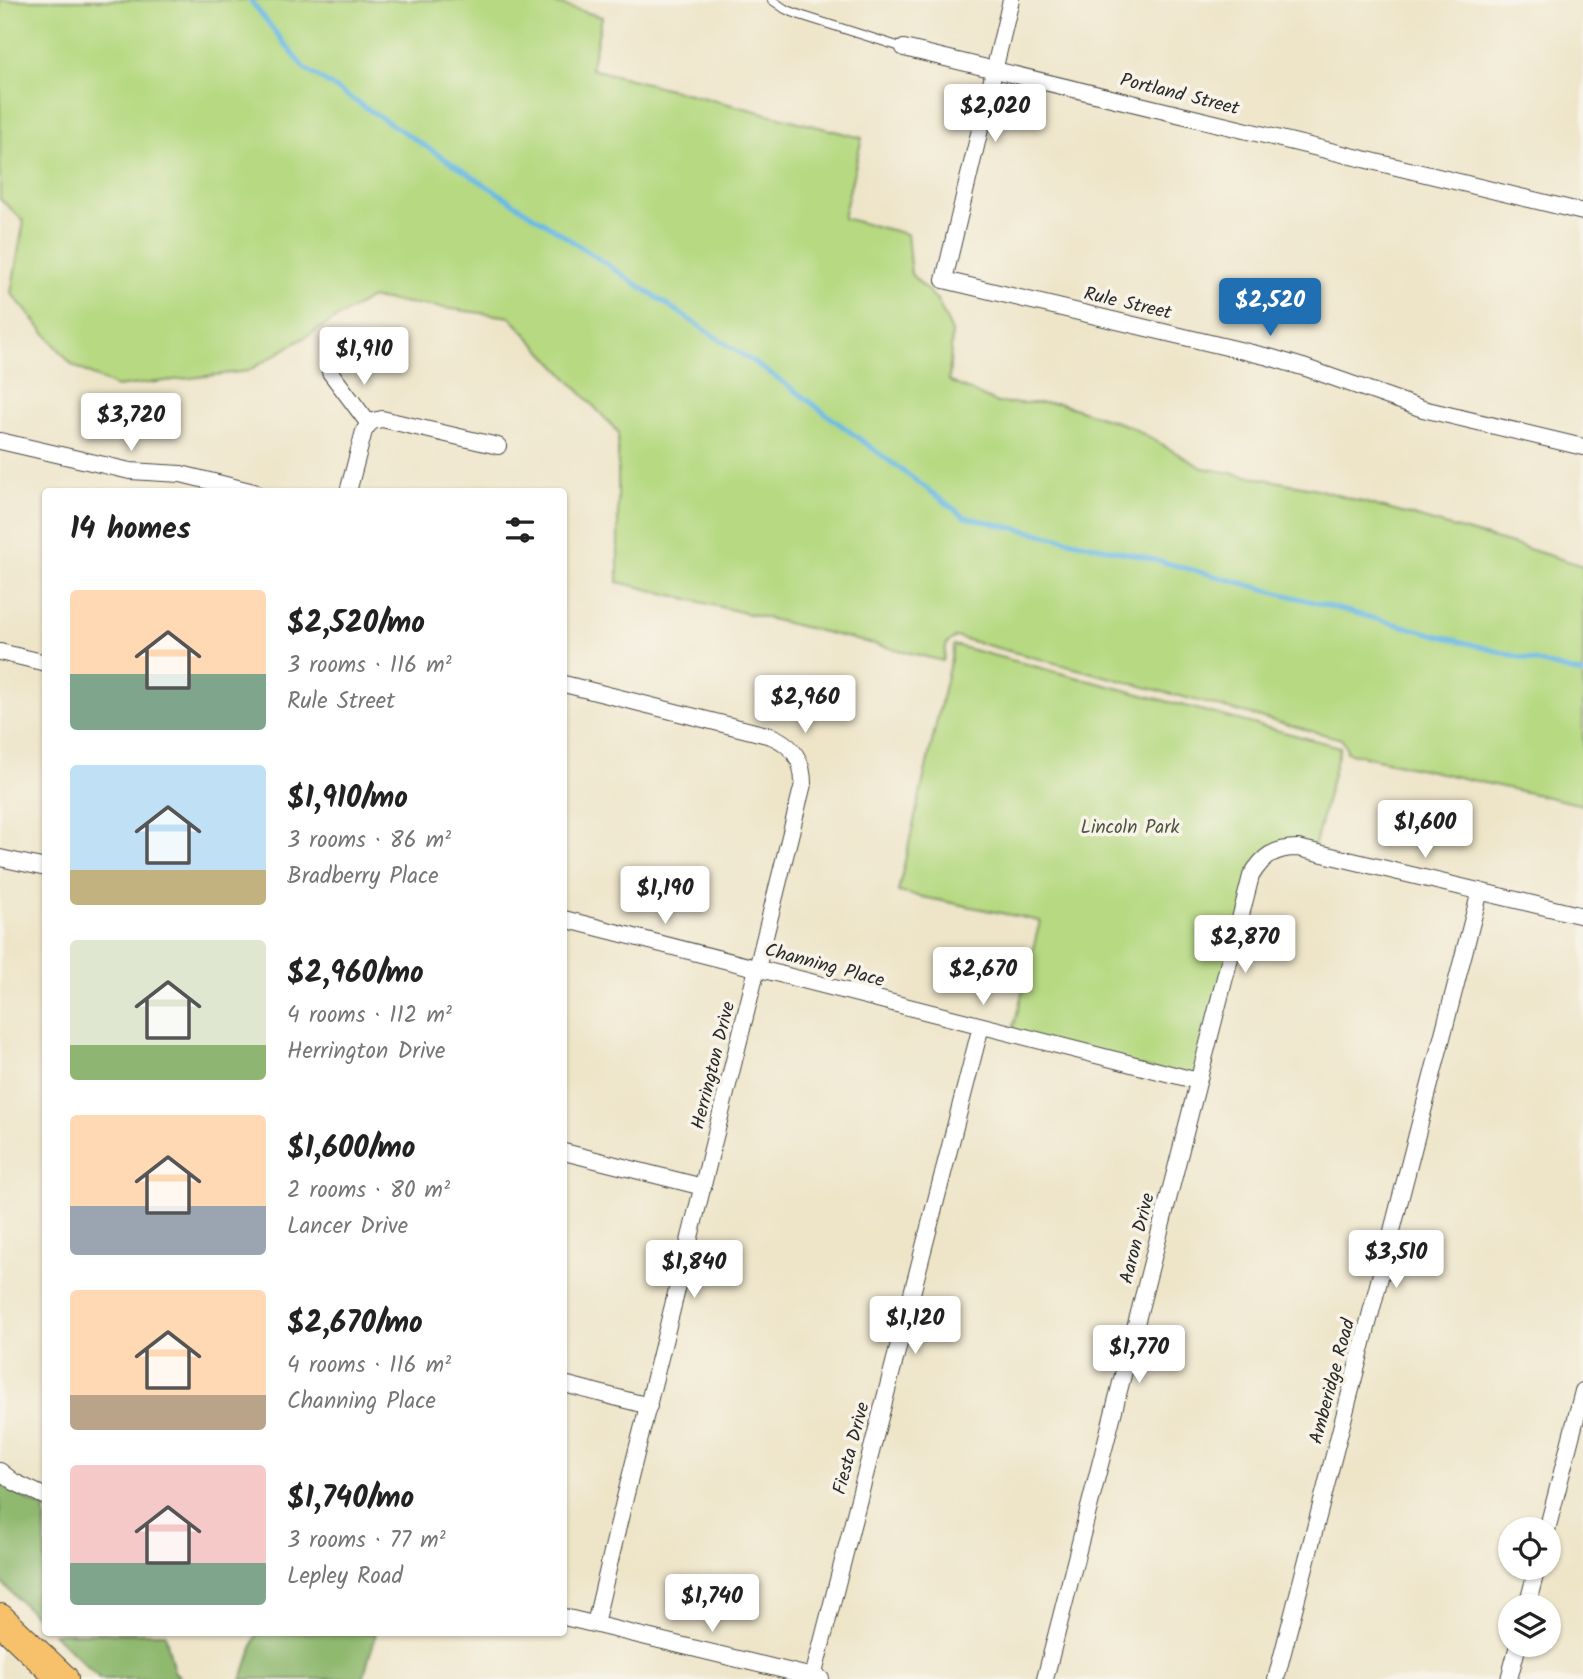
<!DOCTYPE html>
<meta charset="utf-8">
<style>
body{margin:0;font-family:Kalam,sans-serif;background:#f2f2f2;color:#222;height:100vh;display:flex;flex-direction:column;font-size:26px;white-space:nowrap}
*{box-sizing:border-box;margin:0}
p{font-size:23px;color:#767676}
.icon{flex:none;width:38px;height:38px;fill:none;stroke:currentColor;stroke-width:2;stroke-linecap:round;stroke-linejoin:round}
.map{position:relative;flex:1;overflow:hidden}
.details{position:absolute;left:42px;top:488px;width:525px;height:1148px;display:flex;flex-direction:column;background:#fff;border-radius:7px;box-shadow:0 2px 5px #0004}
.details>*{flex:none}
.fabs{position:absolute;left:1498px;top:1517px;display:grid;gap:14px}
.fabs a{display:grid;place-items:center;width:63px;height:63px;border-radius:50%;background:#fff;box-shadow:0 2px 5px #0004;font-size:35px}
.price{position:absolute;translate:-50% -60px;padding:0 16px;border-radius:7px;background:#fff;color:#222;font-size:23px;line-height:46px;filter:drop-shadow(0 2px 4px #0008)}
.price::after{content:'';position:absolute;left:50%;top:42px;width:21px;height:16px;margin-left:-10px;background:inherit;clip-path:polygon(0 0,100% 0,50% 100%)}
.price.current{background:#1f6fb2;color:#fff}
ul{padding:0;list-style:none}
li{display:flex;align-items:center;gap:21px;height:175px;padding:0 28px}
li span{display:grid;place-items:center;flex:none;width:196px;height:140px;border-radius:7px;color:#555}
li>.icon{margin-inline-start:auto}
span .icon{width:84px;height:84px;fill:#fffc;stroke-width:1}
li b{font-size:30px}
h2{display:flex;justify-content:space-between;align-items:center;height:84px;padding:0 28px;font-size:30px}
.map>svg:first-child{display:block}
.green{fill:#b6d981;stroke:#708256;stroke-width:2}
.forest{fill:#90b96f;stroke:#5e724d;stroke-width:2}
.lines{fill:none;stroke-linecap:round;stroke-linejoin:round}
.stream{stroke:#69bae4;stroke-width:5}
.service-casing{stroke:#484743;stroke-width:10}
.minor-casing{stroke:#484743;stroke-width:18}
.motorway-casing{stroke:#484743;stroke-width:32}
.service{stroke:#fff;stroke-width:8}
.minor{stroke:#fff;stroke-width:16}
.motorway{stroke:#f6c16b;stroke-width:30}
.labels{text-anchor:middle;stroke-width:7;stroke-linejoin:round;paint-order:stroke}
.street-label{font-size:19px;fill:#2b2b2b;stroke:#f7f3e8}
.park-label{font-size:19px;fill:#4e5640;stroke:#f7f3e8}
</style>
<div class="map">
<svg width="1583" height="1679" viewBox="0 0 1583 1679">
<rect width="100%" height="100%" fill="#f7f3e8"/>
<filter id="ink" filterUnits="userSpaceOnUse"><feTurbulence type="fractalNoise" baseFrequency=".0143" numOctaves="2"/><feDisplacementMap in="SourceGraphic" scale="14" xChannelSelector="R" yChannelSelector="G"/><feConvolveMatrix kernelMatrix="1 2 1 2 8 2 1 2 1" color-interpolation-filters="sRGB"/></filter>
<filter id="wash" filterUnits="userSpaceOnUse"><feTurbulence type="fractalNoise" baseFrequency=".00686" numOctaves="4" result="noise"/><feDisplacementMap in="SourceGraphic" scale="28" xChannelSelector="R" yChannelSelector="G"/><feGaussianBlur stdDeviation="1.57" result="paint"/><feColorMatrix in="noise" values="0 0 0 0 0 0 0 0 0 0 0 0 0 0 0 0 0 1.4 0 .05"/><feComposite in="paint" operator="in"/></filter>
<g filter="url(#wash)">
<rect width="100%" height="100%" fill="#eee5c9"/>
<path class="green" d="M0 0H544L602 17 591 69 862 138 843 218 907 234 911 274 937 300 952 332 949 381 997 403H1058L1129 426 1203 468 1313 488 1519 546 1583 566V805L1346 752 1347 749 1342 739 956 637 947 643 943 661 618 582V432L510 317 371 298 248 371 116 387 72 365 11 293 24 221 0 199Z
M954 645 1340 747 1313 852 1298 848 1259 863 1198 1081 1012 1034 1040 921 898 892Z"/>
<path class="forest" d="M0 1484 31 1502 45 1508V1626L0 1581Z
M53 1633H165L174 1671 182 1679H100Z
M257 1633H376L363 1679H242Z"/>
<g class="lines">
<path class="stream" d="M250 0 304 68 554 229 783 382 965 517 1144 557 1583 674"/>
</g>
</g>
<g filter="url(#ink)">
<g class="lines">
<g class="service-casing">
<path id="service" d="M772 0 785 9 800 15 904 48"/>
</g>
<g class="minor-casing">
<path id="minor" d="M1011 0 944 280 1269 357 1306 368 1423 409 1583 447
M904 48 1583 212
M330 372 369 424
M369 424 373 421 382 419 498 446
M0 441 130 471 181 474 254 492
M348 492 364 431 369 424
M0 652 46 663
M564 684 771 736C793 745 803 760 803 784L621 1514 595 1624
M0 858 46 868
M564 919 1198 1081
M564 1152 703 1187
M564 1384 649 1406
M0 1471 14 1482 46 1497
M1547 1530 1583 1391
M1527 1606 1537 1568
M564 1617 821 1679
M813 1677 981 1026
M1045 1679 1251 876C1263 856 1274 848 1298 848L1583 916
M1276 1679 1480 891
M1509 1679 1518 1645"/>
</g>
<g class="motorway-casing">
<path id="motorway" d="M0 1619 63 1679"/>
</g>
<use href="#service" class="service"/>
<use href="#minor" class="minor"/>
<use href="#motorway" class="motorway"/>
</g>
</g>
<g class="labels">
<g class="street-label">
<text transform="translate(1180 93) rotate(14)" y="7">Portland Street</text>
<text transform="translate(1128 302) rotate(13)" y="7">Rule Street</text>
<text transform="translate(825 964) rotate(15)" y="7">Channing Place</text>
<text transform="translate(712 1065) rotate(-76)" y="7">Herrington Drive</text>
<text transform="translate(1136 1238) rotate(-76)" y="7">Aaron Drive</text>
<text transform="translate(1331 1381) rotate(-75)" y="7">Amberidge Road</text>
<text transform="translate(850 1448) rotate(-75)" y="7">Fiesta Drive</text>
</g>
<g class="park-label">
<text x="1130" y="833">Lincoln Park</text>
</g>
</g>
</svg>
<div class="fabs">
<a><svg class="icon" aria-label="locate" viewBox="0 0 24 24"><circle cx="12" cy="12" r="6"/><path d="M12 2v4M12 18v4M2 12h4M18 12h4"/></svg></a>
<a><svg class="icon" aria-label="layers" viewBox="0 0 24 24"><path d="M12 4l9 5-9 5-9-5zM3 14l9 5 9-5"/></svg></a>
</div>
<b class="price" style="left:995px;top:144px">$2,020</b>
<b class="price current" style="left:1270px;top:338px">$2,520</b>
<b class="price" style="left:364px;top:387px">$1,910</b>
<b class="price" style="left:131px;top:453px">$3,720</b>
<b class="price" style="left:805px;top:735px">$2,960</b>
<b class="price" style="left:1425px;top:860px">$1,600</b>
<b class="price" style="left:665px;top:926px">$1,190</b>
<b class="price" style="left:1245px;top:975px">$2,870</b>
<b class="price" style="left:983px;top:1007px">$2,670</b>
<b class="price" style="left:1396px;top:1290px">$3,510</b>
<b class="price" style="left:694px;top:1300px">$1,840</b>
<b class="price" style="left:915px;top:1356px">$1,120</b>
<b class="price" style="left:1139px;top:1385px">$1,770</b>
<b class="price" style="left:712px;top:1634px">$1,740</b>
<section class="details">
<h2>14 homes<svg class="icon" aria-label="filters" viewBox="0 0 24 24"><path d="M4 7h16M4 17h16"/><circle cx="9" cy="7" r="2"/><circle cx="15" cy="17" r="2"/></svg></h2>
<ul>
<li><span style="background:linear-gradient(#ffd9b3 60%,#7fa58c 0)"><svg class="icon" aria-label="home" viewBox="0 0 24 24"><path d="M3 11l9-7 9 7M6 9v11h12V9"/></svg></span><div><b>$2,520/mo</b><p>3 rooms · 116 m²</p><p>Rule Street</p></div></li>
<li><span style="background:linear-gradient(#bfe0f5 75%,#c2b280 0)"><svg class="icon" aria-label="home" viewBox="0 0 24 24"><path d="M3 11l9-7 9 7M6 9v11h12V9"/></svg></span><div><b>$1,910/mo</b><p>3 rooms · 86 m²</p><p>Bradberry Place</p></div></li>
<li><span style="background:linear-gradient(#dfe7d0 75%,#8fb573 0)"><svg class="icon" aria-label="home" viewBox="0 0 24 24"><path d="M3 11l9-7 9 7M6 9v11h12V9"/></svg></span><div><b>$2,960/mo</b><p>4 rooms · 112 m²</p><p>Herrington Drive</p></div></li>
<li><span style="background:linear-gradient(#ffd9b3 65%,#9aa5b1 0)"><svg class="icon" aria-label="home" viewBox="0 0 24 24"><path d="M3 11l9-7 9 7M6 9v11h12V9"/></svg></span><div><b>$1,600/mo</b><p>2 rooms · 80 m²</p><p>Lancer Drive</p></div></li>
<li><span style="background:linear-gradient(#ffd9b3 75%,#b9a48a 0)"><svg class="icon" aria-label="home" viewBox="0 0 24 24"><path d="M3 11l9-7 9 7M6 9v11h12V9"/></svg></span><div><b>$2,670/mo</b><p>4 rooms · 116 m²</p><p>Channing Place</p></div></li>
<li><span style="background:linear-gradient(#f6c9c9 70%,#7fa58c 0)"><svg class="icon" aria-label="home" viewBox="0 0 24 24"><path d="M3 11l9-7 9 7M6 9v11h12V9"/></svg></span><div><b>$1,740/mo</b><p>3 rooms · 77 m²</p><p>Lepley Road</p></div></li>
</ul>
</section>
</div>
